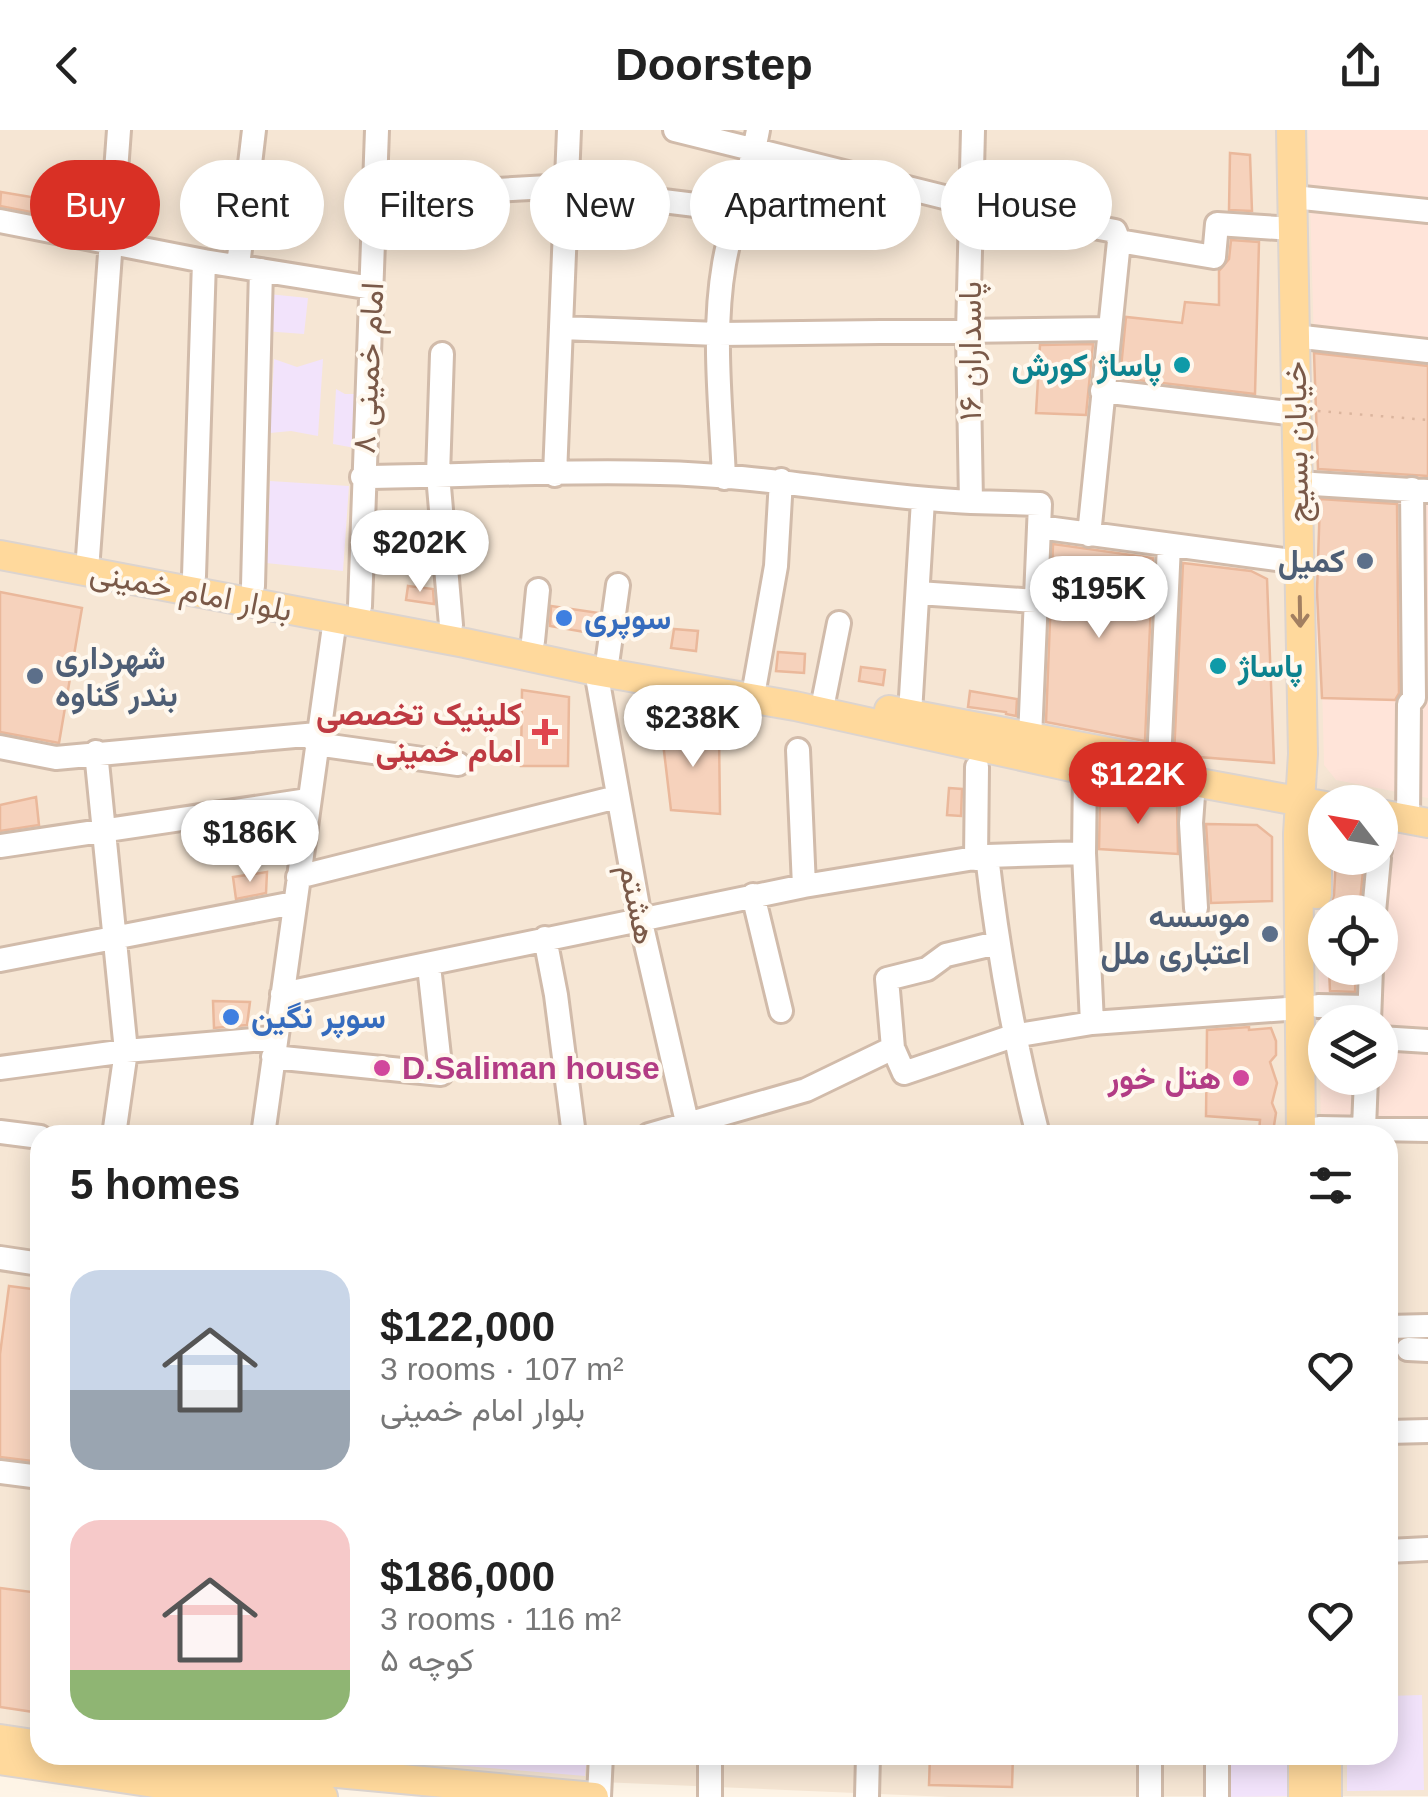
<!DOCTYPE html>
<meta charset="utf-8">
<style>
body{margin:0;font-family:Helvetica,Vazirmatn,sans-serif;background:#f2f2f2;color:#222;height:100vh;display:flex;flex-direction:column;font-size:38px;white-space:nowrap}
*{box-sizing:border-box;margin:0}
p{font-size:32px;color:#767676}
.icon{flex:none;width:55px;height:55px;fill:none;stroke:currentColor;stroke-width:2;stroke-linecap:round;stroke-linejoin:round}
.map{position:relative;flex:1;overflow:hidden}
.details{position:absolute;left:30px;top:995px;width:1368px;height:640px;display:flex;flex-direction:column;background:#fff;border-radius:30px;box-shadow:0 5px 25px #0003}
.details>*{flex:none}
.top-card{position:absolute;left:30px;top:30px;width:1370px;height:90px;display:flex;gap:20px}
.needle{width:65px;rotate:301deg}
.fabs{position:absolute;left:1308px;top:655px;display:grid;gap:20px}
.fabs a{display:grid;place-items:center;width:90px;height:90px;border-radius:50%;background:#fff;box-shadow:0 5px 25px #0003;font-size:50px}
.price{position:absolute;translate:-50% -85px;padding:0 22px;border-radius:35px;background:#fff;color:#222;font-size:32px;line-height:65px;filter:drop-shadow(0 2px 5px #0008)}
.price::after{content:'';position:absolute;left:50%;top:60px;width:30px;height:22px;margin-left:-15px;background:inherit;clip-path:polygon(0 0,100% 0,50% 100%)}
.price.current{background:#d93025;color:#fff}
ul{padding:0;list-style:none}
li{display:flex;align-items:center;gap:30px;height:250px;padding:0 40px}
li span{display:grid;place-items:center;flex:none;width:280px;height:200px;border-radius:30px;color:#555}
li>.icon{margin-inline-start:auto}
span .icon{width:120px;height:120px;fill:#fffc;stroke-width:1}
li b{font-size:42px}
h2{display:flex;justify-content:space-between;align-items:center;height:120px;padding:0 40px;font-size:42px}
.pill{padding:0 35px;border-radius:45px;background:#fff;box-shadow:0 5px 25px #0003;font-size:35px;line-height:90px}
.pill.current{background:#d93025;color:#fff}
header{display:flex;justify-content:space-between;align-items:center;height:130px;padding:0 40px;background:#fff;font-size:45px;font-weight:700}
.map>svg:first-child{display:block}
.residential{fill:#f6e6d4;fill-rule:evenodd}
.commercial{fill:#ffe4d9;fill-rule:evenodd}
.education{fill:#f2e3fb}
.building{fill:#f6d2bc;stroke:#eab89b;stroke-width:2.5}
.lines{fill:none;stroke-linecap:round;stroke-linejoin:round}
.minor-casing{stroke:#d1bbaa;stroke-width:28}
.major-casing{stroke:#dcd4cf;stroke-width:32}
.path{stroke:#dbb59e;stroke-width:2.5;stroke-dasharray:2.5 8;stroke-linecap:butt}
.minor{stroke:#fff;stroke-width:22}
.major{stroke:#ffd99c;stroke-width:28}
.oneway{stroke:#a27f61}
.culture-dot{fill:#0f9aa8;stroke:#fff8ee;stroke-width:4}
.service-dot{fill:#5c6f8a;stroke:#fff8ee;stroke-width:4}
.shop-dot{fill:#3f7fe0;stroke:#fff8ee;stroke-width:4}
.health-dot{fill:#e0444e;stroke:#fff8ee;stroke-width:4}
.hotel-dot{fill:#d1479c;stroke:#fff8ee;stroke-width:4}
.labels{text-anchor:middle;stroke-width:8;stroke-linejoin:round;paint-order:stroke}
.street-label{font-size:32px;fill:#7a5948;stroke:#fff8ee}
.culture-label{font-size:32px;font-weight:bold;fill:#0d838f;stroke:#fff8ee;text-anchor:end}
.service-label{font-size:32px;font-weight:bold;fill:#4e5e75;stroke:#fff8ee;text-anchor:end}
.shop-label{font-size:32px;font-weight:bold;fill:#366cbe;stroke:#fff8ee;text-anchor:start}
.health-label{font-size:32px;font-weight:bold;fill:#be3a42;stroke:#fff8ee;text-anchor:end}
.hotel-label{font-size:32px;font-weight:bold;fill:#b23c85;stroke:#fff8ee;text-anchor:start}
</style>
<header><svg class="icon" aria-label="back" viewBox="0 0 24 24"><path d="M15 5l-7 7 7 7"/></svg>Doorstep<svg class="icon" aria-label="share" viewBox="0 0 24 24"><path d="M12 15V3M7 8l5-5 5 5M5 13v7h14v-7"/></svg></header>
<div class="map">
<svg width="1428" height="1667" viewBox="0 0 1428 1667">
<rect width="100%" height="100%" fill="#fef4e6"/>
<path class="residential" d="M0 0H1428V1666L949 1667 178 1634 112 1625H1388V1005H40V1613L0 1606ZM1325 672H1380V728H1325ZM1325 782H1380V838H1325ZM1325 892H1380V948H1325Z"/>
<path class="commercial" d="M1308 0H1428V668L1336 650 1324 635 1321 512 1316 510 1319 393Z
M1380 684 1428 692V998L1321 1005 1317 731 1325 728H1380ZM1325 782H1380V838H1325ZM1325 892H1380V948H1325Z"/>
<path class="education" d="M268 164 308 168 304 204 264 201Z
M274 229 297 237 323 229 318 306 291 301 270 303Z
M336 259 345 264H355V318L333 314Z
M270 351 349 356 343 441 266 433Z
M1422 1565 1424 1660 1347 1661V1625H1388V1566Z
M337 1625H587L585 1646Z
M1223 1625H1303V1666L1222 1667Z"/>
<path class="building" d="M1230 23 1250 25 1252 81 1229 80Z
M1 62 49 70 46 85 0 76Z
M1231 110 1259 112 1255 264 1120 248 1126 187 1182 193 1185 172 1219 175V141L1229 129Z
M1093 214 1086 285 1036 283 1040 215Z
M1314 223 1428 236V346L1318 339Z
M1320 369 1397 374 1399 563 1395 570 1322 568 1317 462Z
M1053 414 1153 428 1145 611 1046 592Z
M1183 433 1251 441 1267 449 1274 633 1174 625Z
M408 456 433 459 434 474 406 470Z
M0 462 82 478 59 613 0 602Z
M551 476 599 483 596 504 550 496Z
M674 499 698 501 696 521 671 518Z
M778 522 805 524 804 543 776 541Z
M861 537 885 540 883 555 859 551Z
M522 560 569 567 568 636H521Z
M970 561 1017 569 1016 586 1006 584V582L968 577Z
M661 596 719 603 720 684 671 680Z
M949 658 962 659 961 686 947 685Z
M36 667 39 695 0 701V675Z
M1100 668 1177 675 1178 724 1099 719Z
M1206 694 1257 695 1272 707V771L1211 773Z
M1336 728 1364 731 1359 782H1328L1334 765Z
M267 742 266 763 236 769 233 747Z
M1329 838H1356L1355 862 1330 861Z
M213 871 250 872 247 895 214 898Z
M1249 897V900L1271 898 1276 911V925L1270 932 1277 953 1272 973 1276 983 1273 1002H1259L1260 990 1206 986 1207 900Z
M9 1156 40 1160V1332L0 1327V1224Z
M0 1458 40 1463V1583L0 1577Z
M930 1625H1013L1012 1657 929 1655Z"/>
<g class="lines">
<g class="minor-casing">
<path id="minor" d="M675 0 972 74 1115 101 1119 111
M973 0 968 203 971 372 1040 374 1030 608
M375 67 566 56
M1293 67 1428 81
M655 70 736 80
M737 72 838 96
M0 91 204 131 372 158
M238 136 254 0
M561 198 718 204 1109 199
M1294 206 1428 221
M442 224 438 345 451 495
M1102 261 1296 284
M555 345 569 0
M362 347C461 346 561 340 660 343 764 345 866 367 971 372
M724 348C721 277 712 204 724 134 732 88 750 45 758 0
M1297 353 1428 361
M1039 397 1299 432
M1089 405 1119 111 1214 127 1217 94 1293 99
M88 427 119 0
M194 446 204 131
M253 456 261 140
M918 463 1036 471
M360 476 377 0
M533 511 538 460
M608 527 618 455
M596 541 640 788 690 1005
M755 554 776 436 781 350
M824 568 839 493
M910 583 923 370
M316 614 458 634
M0 617 56 628 317 604
M798 620 804 756
M96 622 126 921 114 1005
M1159 632 1169 415
M1085 640 1084 723 1092 893
M1194 652 1191 693 1196 778
M1408 690 1409 574 1414 568 1412 359
M0 716 308 670
M1380 720 1383 685
M987 726C998 822 1014 911 1038 1005
M976 729 977 637
M298 747 617 667
M753 765 781 881
M1374 782 1379 728
M545 808 556 865 574 1005
M997 813 946 825 927 839 887 849 893 918 904 943 1013 906 1092 893 1300 878
M0 830 294 773
M282 864 804 756 987 726 1084 723
M1318 876 1369 877
M1369 892 1371 838
M1380 908 1428 911
M273 927 441 944 429 836
M0 938 126 921 276 908
M1319 998 1428 1000
M1364 998 1366 948
M0 1002 40 1007
M263 1005 335 489
M649 1005 806 960 893 918
M0 1128 40 1134
M1388 1197 1428 1196
M1408 1219 1428 1220
M1388 1302 1428 1301
M0 1342 40 1347
M1388 1421 1428 1419
M1150 1625V1667
M599 1667 601 1625
M710 1667V1625
M867 1667 868 1625
M1217 1667V1625"/>
</g>
<g class="major-casing">
<path id="major" d="M1291 0 1303 624 1298 704 1301 1005
M0 425 465 513 596 541 795 576 1085 640 1194 652 1325 676
M889 580 1156 631
M1380 684 1428 693
M1317 764V731L1325 705
M0 1609 40 1615
M111 1625 178 1634 337 1643 594 1667
M0 1630 175 1656 323 1667
M1303 1667V1625
M1327 1667V1625"/>
</g>
<path class="path" d="M1318 281 1428 290"/>
<use href="#minor" class="minor"/>
<use href="#major" class="major"/>
</g>
<defs><path id="oneway-shaft" d="M-6 0H5M1.5-3L5.5 0L1.5 3" fill="none" stroke-width="1.6" stroke-linecap="round" stroke-linejoin="round" transform="scale(2.5)"/></defs>
<use class="oneway" href="#oneway-shaft" transform="translate(1300 482) rotate(89)"/>
<g class="culture-dot">
<circle cx="1182" cy="235" r="10"/>
<circle cx="1218" cy="536" r="10"/>
</g>
<g class="service-dot">
<circle cx="1365" cy="431" r="10"/>
<circle cx="35" cy="546" r="10"/>
<circle cx="1270" cy="804" r="10"/>
</g>
<g class="shop-dot">
<circle cx="564" cy="488" r="10"/>
<circle cx="231" cy="887" r="10"/>
</g>
<path class="health-dot" d="M540 587h10v10h10v10h-10v10h-10v-10h-10v-10h10z"/>
<g class="hotel-dot">
<circle cx="382" cy="938" r="10"/>
<circle cx="1241" cy="948" r="10"/>
</g>
<g class="labels">
<g class="street-label">
<text transform="translate(970 221) rotate(-90)" y="11">پاسداران ۱۶</text>
<text transform="translate(368 238) rotate(-87)" y="11">امام خمینی ۸</text>
<text transform="translate(1296 312) rotate(-91)" y="11">خیابان بسیج</text>
<text transform="translate(191 461) rotate(11)" y="11">بلوار امام خمینی</text>
<text transform="translate(638 774) rotate(78)" y="11">هشتم</text>
</g>
<g class="culture-label">
<text x="1162" y="246">پاساژ کورش</text>
<text x="1238" y="547" text-anchor="start">پاساژ</text>
</g>
<g class="service-label">
<text x="1345" y="442">کمیل</text>
<text x="55" y="539" text-anchor="start">شهرداری<tspan x="55" dy="37">بندر گناوه</tspan></text>
<text x="1250" y="797">موسسه<tspan x="1250" dy="37">اعتباری ملل</tspan></text>
</g>
<g class="shop-label">
<text x="584" y="499">سوپری</text>
<text x="251" y="898">سوپر نگین</text>
</g>
<g class="health-label">
<text x="522" y="595">کلینیک تخصصی<tspan x="522" dy="37">امام خمینی</tspan></text>
</g>
<g class="hotel-label">
<text x="402" y="949">D.Saliman house</text>
<text x="1221" y="959" text-anchor="end">هتل خور</text>
</g>
</g>
</svg>
<div class="fabs">
<a><svg class="needle" viewBox="-14 -14 28 28"><path d="M0-13l5 13h-10z" fill="#e53935"/><path d="M0 13l5-13h-10z" fill="#767676"/></svg></a>
<a><svg class="icon" aria-label="locate" viewBox="0 0 24 24"><circle cx="12" cy="12" r="6"/><path d="M12 2v4M12 18v4M2 12h4M18 12h4"/></svg></a>
<a><svg class="icon" aria-label="layers" viewBox="0 0 24 24"><path d="M12 4l9 5-9 5-9-5zM3 14l9 5 9-5"/></svg></a>
</div>
<b class="price" style="left:420px;top:465px">$202K</b>
<b class="price" style="left:1099px;top:511px">$195K</b>
<b class="price" style="left:693px;top:640px">$238K</b>
<b class="price current" style="left:1138px;top:697px">$122K</b>
<b class="price" style="left:250px;top:755px">$186K</b>
<div class="top-card">
<a class="pill current">Buy</a>
<a class="pill">Rent</a>
<a class="pill">Filters</a>
<a class="pill">New</a>
<a class="pill">Apartment</a>
<a class="pill">House</a>
</div>
<section class="details">
<h2>5 homes<svg class="icon" aria-label="filters" viewBox="0 0 24 24"><path d="M4 7h16M4 17h16"/><circle cx="9" cy="7" r="2"/><circle cx="15" cy="17" r="2"/></svg></h2>
<ul>
<li><span style="background:linear-gradient(#c9d6e8 60%,#9aa5b1 0)"><svg class="icon" aria-label="home" viewBox="0 0 24 24"><path d="M3 11l9-7 9 7M6 9v11h12V9"/></svg></span><div><b>$122,000</b><p>3 rooms · 107 m²</p><p>بلوار امام خمینی</p></div><svg class="icon" aria-label="heart" viewBox="0 0 24 24"><path d="M12 20l-8-8c-3-5 5-10 8-4 3-6 11-1 8 4z"/></svg></li>
<li><span style="background:linear-gradient(#f6c9c9 75%,#8fb573 0)"><svg class="icon" aria-label="home" viewBox="0 0 24 24"><path d="M3 11l9-7 9 7M6 9v11h12V9"/></svg></span><div><b>$186,000</b><p>3 rooms · 116 m²</p><p>کوچه ۵</p></div><svg class="icon" aria-label="heart" viewBox="0 0 24 24"><path d="M12 20l-8-8c-3-5 5-10 8-4 3-6 11-1 8 4z"/></svg></li>
</ul>
</section>
</div>
